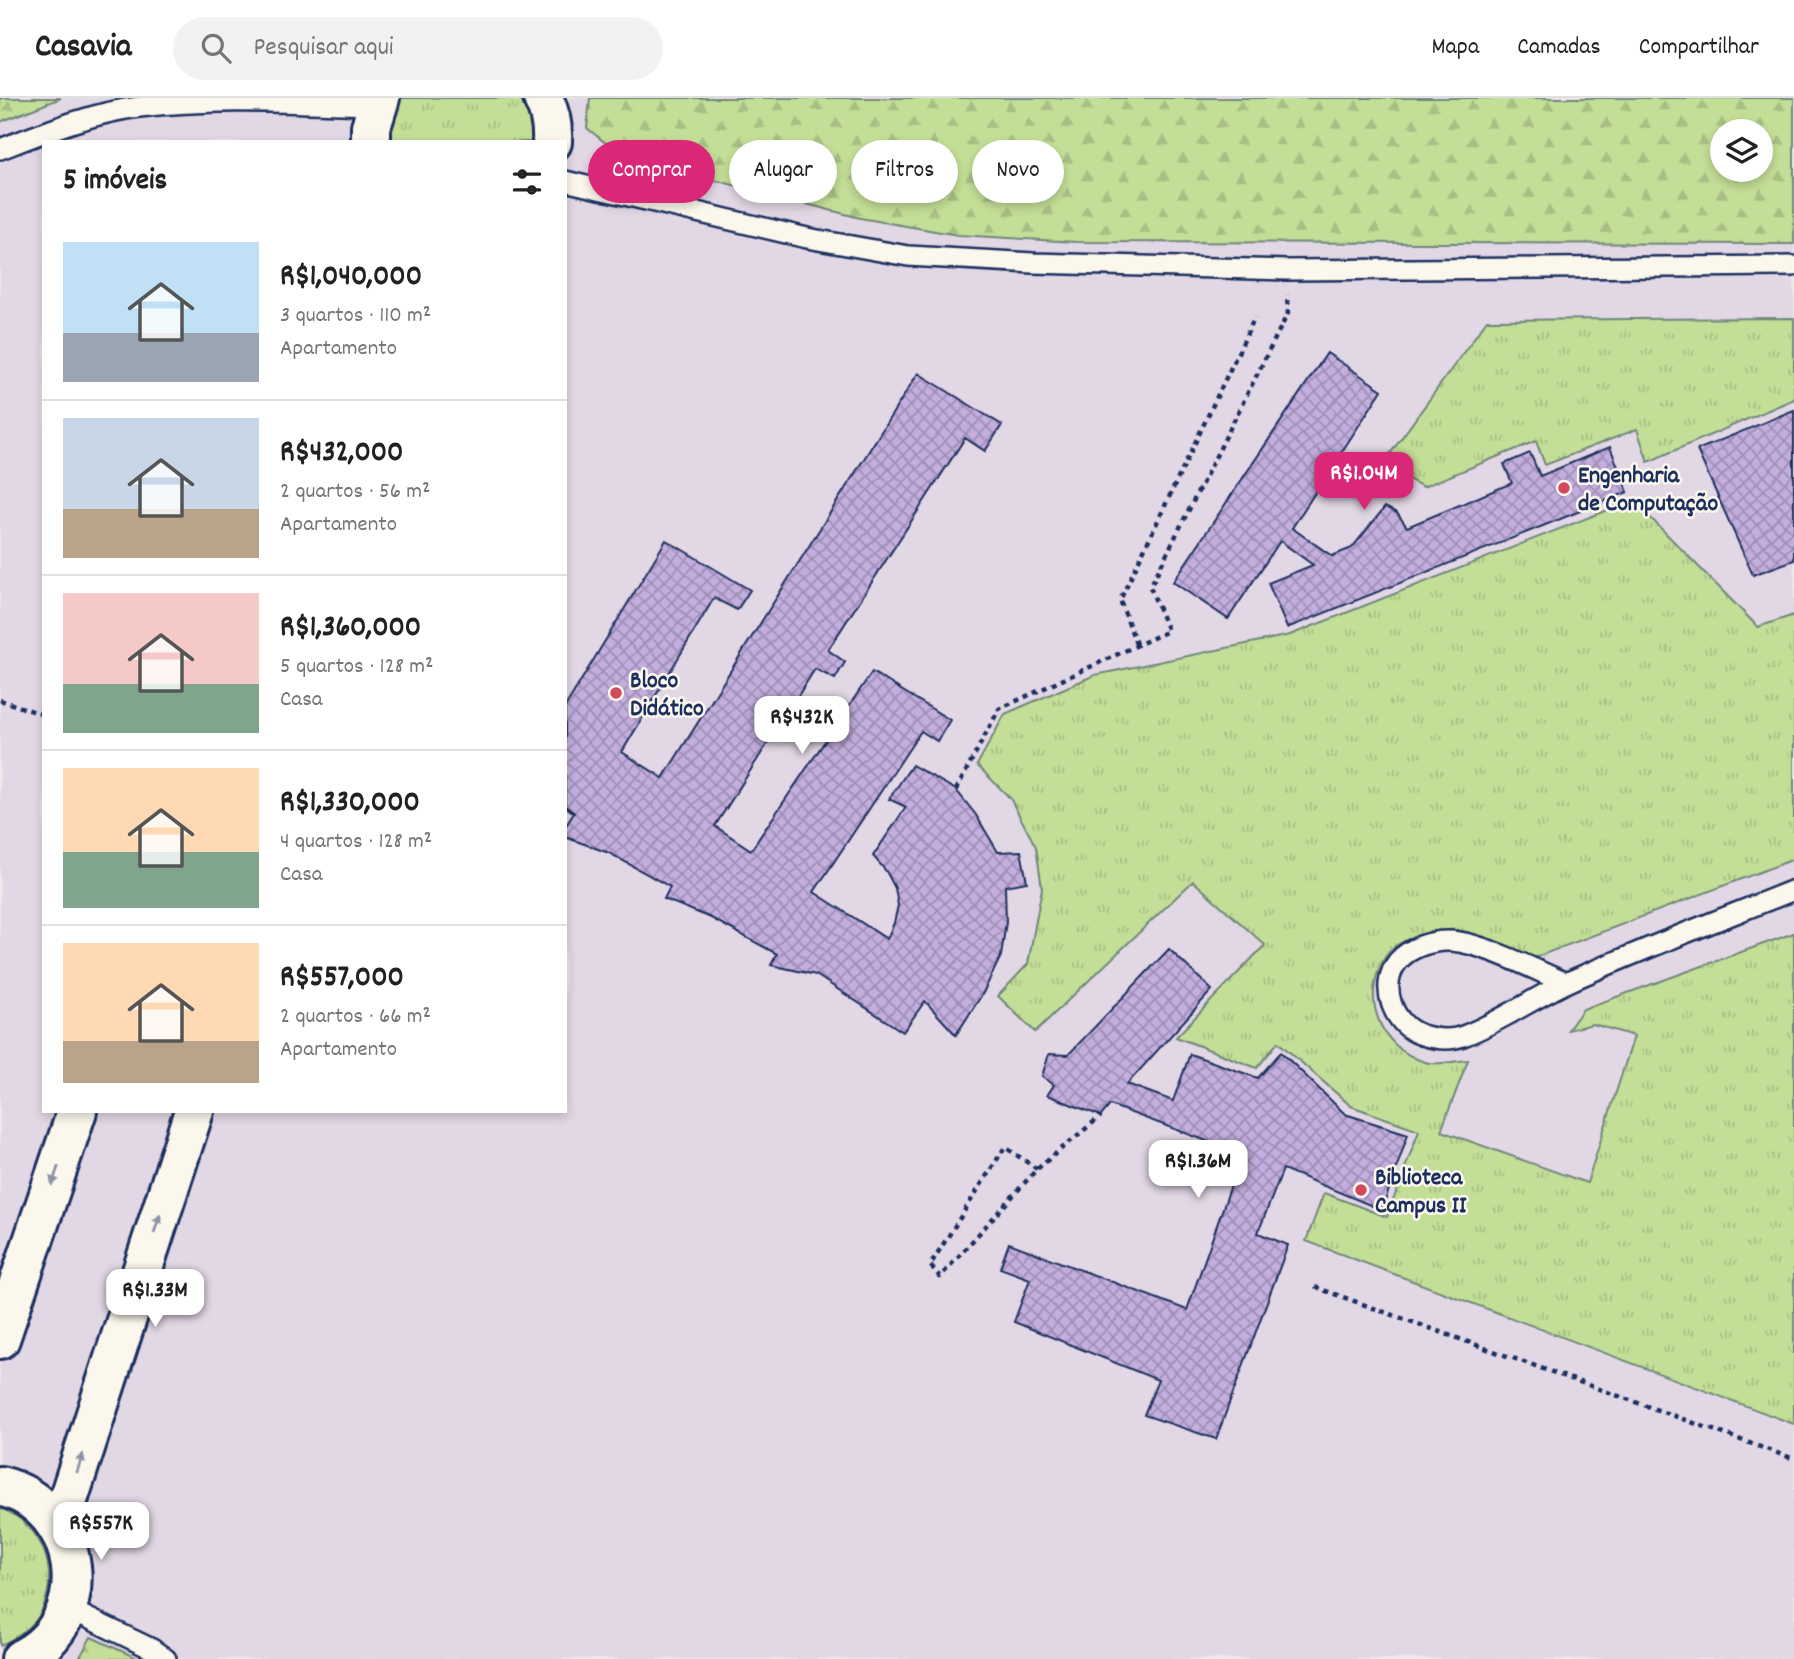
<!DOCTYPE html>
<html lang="pt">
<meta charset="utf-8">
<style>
body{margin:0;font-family:Dekko,sans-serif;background:#f2f2f2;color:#222;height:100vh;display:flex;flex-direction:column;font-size:26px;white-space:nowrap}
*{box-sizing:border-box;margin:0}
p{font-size:23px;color:#767676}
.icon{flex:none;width:38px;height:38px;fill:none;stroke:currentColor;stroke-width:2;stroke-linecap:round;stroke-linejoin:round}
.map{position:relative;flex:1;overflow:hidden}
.sheet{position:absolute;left:42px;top:42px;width:525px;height:973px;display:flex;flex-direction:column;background:#fff;border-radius:0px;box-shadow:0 4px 10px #0003}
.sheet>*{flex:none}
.hud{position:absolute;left:588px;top:42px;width:665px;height:63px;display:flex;gap:14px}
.buttons{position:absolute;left:1710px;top:21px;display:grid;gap:14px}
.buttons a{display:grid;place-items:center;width:63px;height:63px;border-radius:50%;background:#fff;box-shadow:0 4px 10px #0003;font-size:35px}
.price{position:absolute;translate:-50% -60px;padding:0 16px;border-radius:14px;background:#fff;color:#222;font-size:23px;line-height:46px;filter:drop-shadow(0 2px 4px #0008)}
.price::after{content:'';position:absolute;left:50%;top:42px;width:21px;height:16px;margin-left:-10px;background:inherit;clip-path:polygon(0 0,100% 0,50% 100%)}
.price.selected{background:#db2777;color:#fff}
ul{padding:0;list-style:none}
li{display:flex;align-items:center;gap:21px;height:175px;padding:0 21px}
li+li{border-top:2px solid #e0e0e0}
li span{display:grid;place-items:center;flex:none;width:196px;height:140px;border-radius:0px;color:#555}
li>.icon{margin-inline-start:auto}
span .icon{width:84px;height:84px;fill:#fffc;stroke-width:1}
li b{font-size:30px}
h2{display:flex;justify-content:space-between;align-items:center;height:84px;padding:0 21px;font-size:30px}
.tag{padding:0 24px;border-radius:32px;background:#fff;box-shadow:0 4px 10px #0003;font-size:24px;line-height:63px}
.tag.selected{background:#db2777;color:#fff}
header{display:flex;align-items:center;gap:42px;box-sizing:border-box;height:98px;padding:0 35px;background:#fff;border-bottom:2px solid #e0e0e0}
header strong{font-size:33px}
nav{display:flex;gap:38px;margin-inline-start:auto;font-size:24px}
.search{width:490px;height:63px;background:#f2f2f2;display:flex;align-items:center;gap:18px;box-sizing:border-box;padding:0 24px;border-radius:38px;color:#767676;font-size:26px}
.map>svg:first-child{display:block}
.built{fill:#e2d7e5;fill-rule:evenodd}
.grass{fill:url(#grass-tufts);stroke:#6f867a;stroke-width:2}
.forest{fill:url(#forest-firs);stroke:#6f867a;stroke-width:2;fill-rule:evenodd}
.building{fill:url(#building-cross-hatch);stroke:#1b2f5e;stroke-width:2}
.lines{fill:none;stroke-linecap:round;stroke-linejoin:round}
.service-casing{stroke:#1b2f5e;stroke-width:24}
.tertiary-casing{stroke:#1b2f5e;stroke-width:44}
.path{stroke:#1b2f5e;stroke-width:4.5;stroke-dasharray:5 5;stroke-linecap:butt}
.service{stroke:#fbf7ec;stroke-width:19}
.tertiary{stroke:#fbf7ec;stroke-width:38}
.oneway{fill:#8b93a5}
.poi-dot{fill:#d1495b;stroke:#fbf7ec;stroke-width:2.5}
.labels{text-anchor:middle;stroke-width:5;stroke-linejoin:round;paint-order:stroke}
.poi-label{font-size:24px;font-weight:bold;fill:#1b2f5e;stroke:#fbf7ec;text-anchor:start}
</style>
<header>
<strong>Casavia</strong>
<div class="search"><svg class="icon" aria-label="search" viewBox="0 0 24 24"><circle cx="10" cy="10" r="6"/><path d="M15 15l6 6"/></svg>Pesquisar aqui</div>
<nav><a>Mapa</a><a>Camadas</a><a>Compartilhar</a></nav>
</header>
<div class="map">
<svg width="1794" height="1561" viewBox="0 0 1794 1561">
<defs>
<pattern id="grass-tufts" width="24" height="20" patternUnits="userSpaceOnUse" patternTransform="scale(1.75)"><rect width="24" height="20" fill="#c3de96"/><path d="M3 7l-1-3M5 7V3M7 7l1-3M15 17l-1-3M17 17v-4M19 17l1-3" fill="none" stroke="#a7bf84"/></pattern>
<pattern id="forest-firs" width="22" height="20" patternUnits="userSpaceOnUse" patternTransform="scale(1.75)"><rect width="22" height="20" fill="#c3de96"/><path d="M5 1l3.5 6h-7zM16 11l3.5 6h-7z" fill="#a7bf84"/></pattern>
<pattern id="building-cross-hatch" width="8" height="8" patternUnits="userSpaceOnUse" patternTransform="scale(1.75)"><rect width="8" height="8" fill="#c3aedd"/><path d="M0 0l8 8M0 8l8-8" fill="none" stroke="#9e8eb6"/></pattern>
</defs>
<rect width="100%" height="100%" fill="#f0e8e9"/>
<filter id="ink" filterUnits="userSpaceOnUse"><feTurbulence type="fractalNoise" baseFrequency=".0143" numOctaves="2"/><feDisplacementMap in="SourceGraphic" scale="14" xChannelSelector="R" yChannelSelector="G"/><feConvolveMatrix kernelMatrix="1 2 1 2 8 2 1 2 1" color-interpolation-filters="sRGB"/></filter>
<g filter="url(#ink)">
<path class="built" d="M0 0H1794V1561H0ZM1722 33H1760V72H1722ZM44 44H565V1013H44Z"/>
<path class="grass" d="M380 0H543L552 44H371Z
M1794 220V301L1648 364 1637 331 1545 367 1536 343 1423 389 1382 367 1487 222Z
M1633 402 1758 529 1794 517V761L1531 861C1509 852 1474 831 1451 832 1435 832 1396 842 1387 856 1359 898 1378 949 1425 964 1437 968 1455 963 1468 962L1441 1033 1587 1085 1634 938 1593 926 1568 932 1583 911 1794 835V1326L1306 1143 1324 1095 1387 1119 1419 1032 1351 1008 1278 944 1257 970 1176 939 1265 847 1193 783 1035 934 998 898 1028 866 1042 790 1036 749 1010 700 977 667 1005 616 1095 577 1290 537Z
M0 1410C44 1426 62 1477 39 1518 31 1531 14 1541 0 1547Z"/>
<path class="forest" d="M0 0H61L0 24Z
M590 0H1794V146L1076 144 958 137 860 120 622 58 587 30ZM1760 33V72H1722V33Z
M91 1539 139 1561H140H79Z"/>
<path class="building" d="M1327 255 1382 292 1292 430 1332 458 1352 450 1385 409 1397 415 1407 429 1512 385 1504 366 1530 355 1540 378 1610 349 1628 394 1287 530 1268 485 1313 467 1280 443 1228 521 1173 484Z
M918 275 1002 327 985 353 965 340 828 552 845 564 835 581 815 571 715 728 751 752 872 574 950 622 937 643 921 633 814 794 887 841 894 825 898 807 895 790 886 773 873 758 906 709 889 701 912 667 956 692 976 717 998 754 1021 753 1027 784 1005 788 1006 824 1001 858 983 895 956 937 925 903 903 934 816 877 771 867 777 856 711 820 664 801 670 789 609 755 565 739V729L574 715 565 708V609L666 442 750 492 737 512 714 500 622 654 663 680Z
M1794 312V462L1753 477 1697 352Z
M1169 851 1212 892 1127 986 1173 1003 1190 956 1258 980 1281 954 1345 1016 1408 1036 1382 1112 1283 1071 1258 1135 1288 1147 1216 1341 1144 1317 1158 1282 1014 1224 1030 1181 1000 1170 1009 1145 1187 1212 1242 1056 1110 1007 1101 1018 1047 997 1054 987 1042 978 1049 956 1068 957Z"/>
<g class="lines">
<g class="service-casing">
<path id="service" d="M0 51C45 34 91 15 139 9 218 0 297 5 376 7
M565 83 807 140 908 158 1033 165 1287 172 1794 168
M1566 885C1535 872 1483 845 1451 843 1433 842 1410 849 1398 863 1378 888 1393 928 1422 937 1435 941 1450 943 1463 938 1499 925 1533 900 1568 884 1642 851 1719 822 1794 792
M67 1510 152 1551 166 1561"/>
</g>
<g class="tertiary-casing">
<path id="tertiary" d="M543 0C550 14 553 28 552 44
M371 44V29L380 0
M0 1241 77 1013
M0 1388C83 1408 99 1523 21 1561
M59 1430 194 1013"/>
</g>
<path class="path" d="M1136 546 1120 502 1255 219
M0 602 44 617
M956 692 999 611 1168 533 1150 489 1288 215 1287 197
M1037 1071 1005 1049 930 1167 940 1179 1037 1071 1101 1018
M1315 1189 1794 1361"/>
<use href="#service" class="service"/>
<use href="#tertiary" class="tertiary"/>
</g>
<defs><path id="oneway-solid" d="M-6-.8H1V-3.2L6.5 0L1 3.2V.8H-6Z" transform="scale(1.75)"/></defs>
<g class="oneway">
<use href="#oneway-solid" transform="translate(55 1078) rotate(109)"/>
<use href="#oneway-solid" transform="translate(157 1126) rotate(-72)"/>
<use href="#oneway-solid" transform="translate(80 1365) rotate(-72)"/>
</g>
</g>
<g class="poi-dot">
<circle cx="1564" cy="390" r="7"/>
<circle cx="616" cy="595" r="7"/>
<circle cx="1361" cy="1092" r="7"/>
</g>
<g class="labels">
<g class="poi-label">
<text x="1578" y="384">Engenharia<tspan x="1578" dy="28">de Computação</tspan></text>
<text x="630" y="589">Bloco<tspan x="630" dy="28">Didático</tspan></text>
<text x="1375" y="1086">Biblioteca<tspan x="1375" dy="28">Campus II</tspan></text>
</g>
</g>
</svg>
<div class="buttons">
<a><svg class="icon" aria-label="layers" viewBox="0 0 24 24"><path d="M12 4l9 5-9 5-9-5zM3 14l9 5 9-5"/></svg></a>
</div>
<b class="price selected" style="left:1364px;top:414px">R$1.04M</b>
<b class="price" style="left:802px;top:658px">R$432K</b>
<b class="price" style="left:1198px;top:1102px">R$1.36M</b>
<b class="price" style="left:155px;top:1231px">R$1.33M</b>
<b class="price" style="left:101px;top:1464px">R$557K</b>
<div class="hud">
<a class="tag selected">Comprar</a>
<a class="tag">Alugar</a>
<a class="tag">Filtros</a>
<a class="tag">Novo</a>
</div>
<section class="sheet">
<h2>5 imóveis<svg class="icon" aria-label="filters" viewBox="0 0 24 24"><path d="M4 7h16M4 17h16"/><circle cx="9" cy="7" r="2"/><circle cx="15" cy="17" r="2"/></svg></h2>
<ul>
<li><span style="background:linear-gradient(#bfe0f5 65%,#9aa5b1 0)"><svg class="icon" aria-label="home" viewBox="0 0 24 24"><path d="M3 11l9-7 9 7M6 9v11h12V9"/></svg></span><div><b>R$1,040,000</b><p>3 quartos · 110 m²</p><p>Apartamento</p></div></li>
<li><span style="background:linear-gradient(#c9d6e8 65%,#b9a48a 0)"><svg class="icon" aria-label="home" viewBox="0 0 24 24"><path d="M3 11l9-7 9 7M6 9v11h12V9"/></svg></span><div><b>R$432,000</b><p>2 quartos · 56 m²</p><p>Apartamento</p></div></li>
<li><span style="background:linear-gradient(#f6c9c9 65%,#7fa58c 0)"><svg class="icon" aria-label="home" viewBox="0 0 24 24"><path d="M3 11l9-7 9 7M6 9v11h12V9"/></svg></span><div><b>R$1,360,000</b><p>5 quartos · 128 m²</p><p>Casa</p></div></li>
<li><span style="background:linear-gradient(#ffd9b3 60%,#7fa58c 0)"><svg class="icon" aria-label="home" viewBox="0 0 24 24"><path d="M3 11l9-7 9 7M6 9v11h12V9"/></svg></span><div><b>R$1,330,000</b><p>4 quartos · 128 m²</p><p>Casa</p></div></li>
<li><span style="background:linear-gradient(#ffd9b3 70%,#b9a48a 0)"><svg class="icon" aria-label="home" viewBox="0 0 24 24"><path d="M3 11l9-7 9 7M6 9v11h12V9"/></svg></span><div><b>R$557,000</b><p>2 quartos · 66 m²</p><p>Apartamento</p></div></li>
</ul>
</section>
</div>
